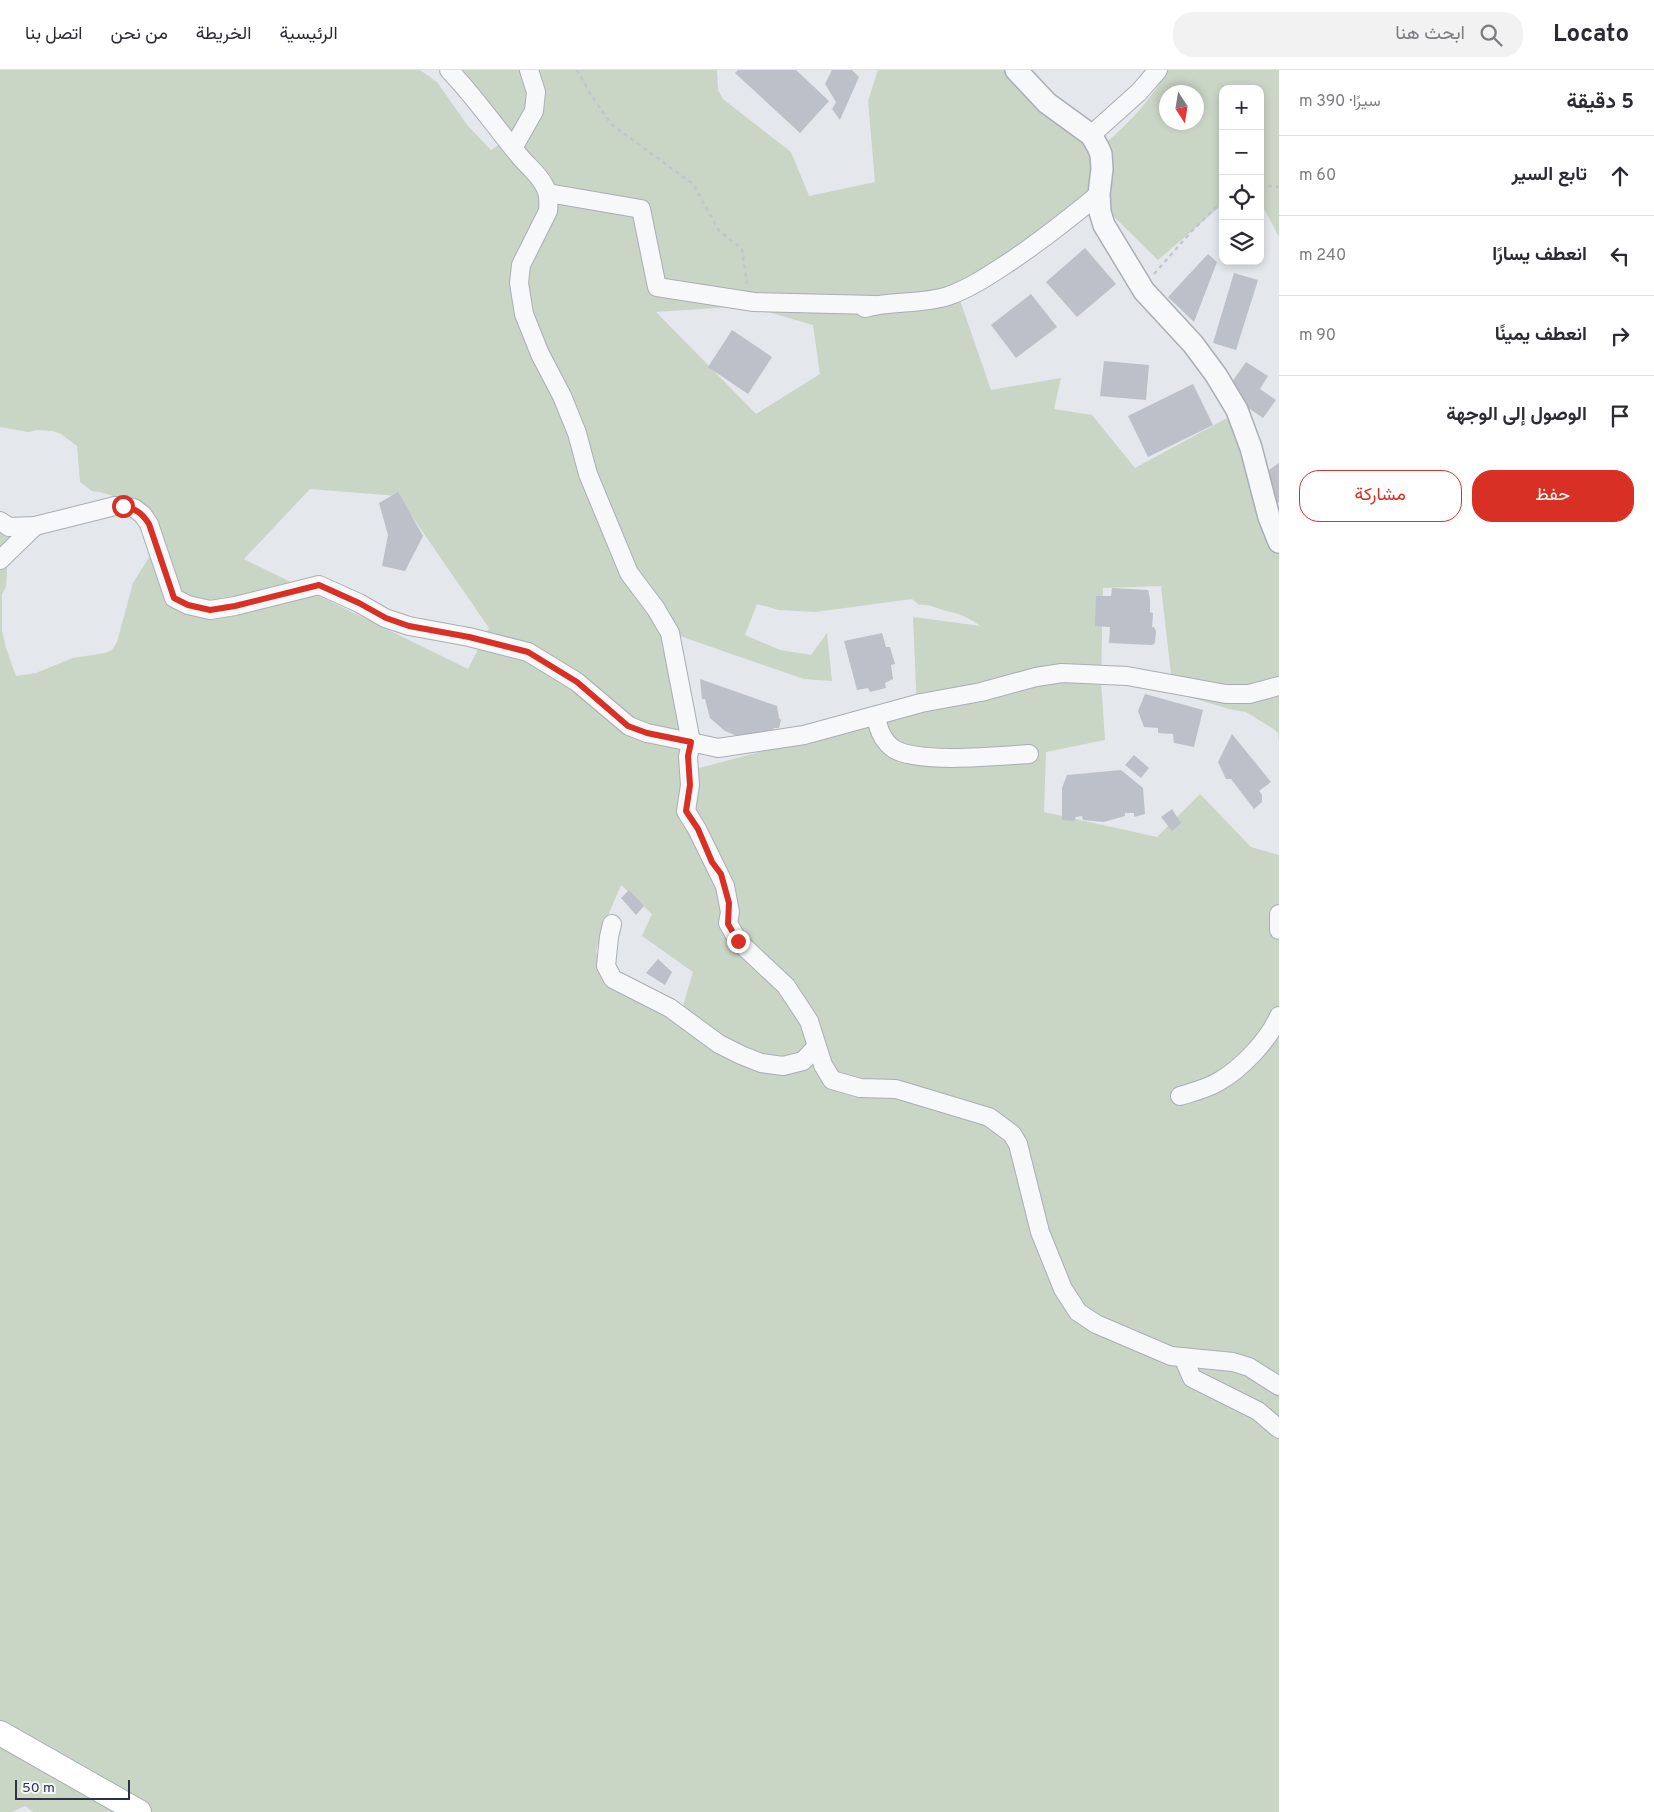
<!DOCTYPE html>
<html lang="ar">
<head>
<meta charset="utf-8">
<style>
	:root { --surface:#fff; --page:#f2f2f3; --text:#2b2b33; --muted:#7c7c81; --line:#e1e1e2; --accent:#d93025 }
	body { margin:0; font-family:Overpass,Vazirmatn,sans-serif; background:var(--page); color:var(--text); direction:rtl }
	.controls { position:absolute; right:15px; top:15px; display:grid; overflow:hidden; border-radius:10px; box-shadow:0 2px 8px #0003 }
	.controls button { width:45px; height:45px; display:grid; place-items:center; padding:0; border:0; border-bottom:1px solid var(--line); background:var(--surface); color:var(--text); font:25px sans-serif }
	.compass { position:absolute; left:1159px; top:15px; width:45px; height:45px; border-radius:50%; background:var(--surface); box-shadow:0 2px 8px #0003; rotate:168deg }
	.scale { position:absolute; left:15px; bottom:12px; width:115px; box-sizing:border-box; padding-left:5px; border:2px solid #2c3444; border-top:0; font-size:14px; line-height:18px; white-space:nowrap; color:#2c3444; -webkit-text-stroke:4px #f4f6f9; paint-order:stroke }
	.stop { position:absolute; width:15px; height:15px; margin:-11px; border:4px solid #d93025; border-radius:50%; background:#fff }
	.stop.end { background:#d93025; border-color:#fff; box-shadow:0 1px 5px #0008 }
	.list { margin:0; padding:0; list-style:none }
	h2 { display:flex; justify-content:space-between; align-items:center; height:65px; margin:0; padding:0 20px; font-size:21px }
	h2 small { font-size:16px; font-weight:400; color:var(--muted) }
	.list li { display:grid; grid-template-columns:32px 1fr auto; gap:15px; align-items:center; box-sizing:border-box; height:80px; padding:0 20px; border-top:1px solid var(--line) }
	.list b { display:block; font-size:19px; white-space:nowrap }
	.list em { font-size:16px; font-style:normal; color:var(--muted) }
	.actions { display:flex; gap:10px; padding:15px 20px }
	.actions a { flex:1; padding:11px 0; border:1px solid var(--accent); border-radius:20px; text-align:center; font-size:18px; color:var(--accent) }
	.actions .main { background:var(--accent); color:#fff }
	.icon { flex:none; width:28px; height:28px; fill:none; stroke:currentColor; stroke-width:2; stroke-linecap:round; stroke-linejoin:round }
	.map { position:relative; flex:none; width:1279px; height:1742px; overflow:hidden; direction:ltr }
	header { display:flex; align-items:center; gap:30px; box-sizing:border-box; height:70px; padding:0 25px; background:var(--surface); border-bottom:1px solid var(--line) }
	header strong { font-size:24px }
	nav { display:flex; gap:28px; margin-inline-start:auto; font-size:18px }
	.search { width:350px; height:45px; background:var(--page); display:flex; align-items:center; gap:12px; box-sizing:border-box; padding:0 18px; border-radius:20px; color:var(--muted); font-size:19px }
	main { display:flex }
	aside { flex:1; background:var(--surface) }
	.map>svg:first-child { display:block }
	.green { fill:#c9d5c5; fill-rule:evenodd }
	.building { fill:#bbc0c9 }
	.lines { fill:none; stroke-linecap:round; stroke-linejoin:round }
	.minor-casing { stroke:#a9aeb6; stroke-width:20 }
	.tertiary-casing { stroke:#a9aeb6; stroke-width:24 }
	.secondary-casing { stroke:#a9aeb6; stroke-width:26 }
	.path { stroke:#c2c5cb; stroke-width:2.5; stroke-dasharray:4 4; stroke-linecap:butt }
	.minor { stroke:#f7f8fa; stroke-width:18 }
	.tertiary { stroke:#f7f8fa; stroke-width:21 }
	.secondary { stroke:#fff; stroke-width:24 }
	.route { stroke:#d93025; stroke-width:6 }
</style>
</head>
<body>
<header>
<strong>Locato</strong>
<div class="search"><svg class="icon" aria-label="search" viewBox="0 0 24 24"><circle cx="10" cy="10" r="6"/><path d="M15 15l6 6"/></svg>ابحث هنا</div>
<nav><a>الرئيسية</a><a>الخريطة</a><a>من نحن</a><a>اتصل بنا</a></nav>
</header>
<main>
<aside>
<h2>5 دقيقة<small>سيرًا · 390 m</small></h2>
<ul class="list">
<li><svg class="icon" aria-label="ahead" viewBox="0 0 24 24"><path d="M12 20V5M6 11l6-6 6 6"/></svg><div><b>تابع السير</b></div><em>60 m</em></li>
<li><svg class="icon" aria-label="left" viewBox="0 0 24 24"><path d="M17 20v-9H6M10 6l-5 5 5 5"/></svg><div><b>انعطف يسارًا</b></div><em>240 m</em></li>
<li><svg class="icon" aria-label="right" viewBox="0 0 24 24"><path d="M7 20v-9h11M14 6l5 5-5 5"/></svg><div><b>انعطف يمينًا</b></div><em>90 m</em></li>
<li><svg class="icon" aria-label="arrive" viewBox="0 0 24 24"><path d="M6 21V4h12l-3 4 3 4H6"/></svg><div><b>الوصول إلى الوجهة</b></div></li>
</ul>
<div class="actions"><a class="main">حفظ</a><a>مشاركة</a></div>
</aside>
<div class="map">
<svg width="1279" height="1742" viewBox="0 0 1279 1742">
	<rect width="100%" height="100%" fill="#e4e7ec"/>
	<path class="green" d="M0 0H420L437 12 468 56 491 80 509 68 450 0H717L718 20 723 29 791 82 809 126 875 112 868 31 878 0H1016L1106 73C1130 52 1152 29 1167 0H1279V167L1260 131V19H1223V134L1158 190 1103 136 960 230 991 320 1061 308 1054 339 1092 345 1135 398 1229 347 1279 459V673L1278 663 1272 658 1246 642 1229 639 1173 622 1161 516 1103 518 1101 611 1105 670 1046 682 1044 742 1157 767 1200 724 1251 777 1279 785V1742H33L25 1736 12 1742H0V460L17 465 8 480 6 517 2 524V561L6 578 16 606 36 603 73 588 105 583 112 580 117 572 133 513 151 484 148 446 130 431 100 422 92 421 80 412 77 376 61 364 53 361 37 360 28 362 0 357ZM1166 22H1196V52H1166ZM747 236 813 255 820 304 756 344 656 242ZM310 419 398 426 489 558 468 599 244 489ZM912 529 919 535C932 534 936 539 947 541 961 544 969 548 981 556L913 547 917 640 692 700 677 565 804 609 832 611 827 563 811 585 780 580 745 565 757 534 779 540 815 542ZM621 815 652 844 642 866 693 902 683 936 600 895 596 881 604 855Z"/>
	<g class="building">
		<path d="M738 0H796L829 31 800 63 735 3Z"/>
		<path d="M832 0H852L859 7 840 50 832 39 836 32 825 14Z"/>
		<path d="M1085 178 1116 214 1077 247 1046 212Z"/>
		<path d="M1208 184 1217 192 1194 252 1168 227Z"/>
		<path d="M1234 203 1258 210 1236 280 1213 273Z"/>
		<path d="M1031 224 1057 257 1016 288 991 255Z"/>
		<path d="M732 260 772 287 748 324 708 297Z"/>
		<path d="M1104 291 1149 295 1146 330 1100 326Z"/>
		<path d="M1246 292 1268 306 1260 319 1276 330 1263 348 1225 322Z"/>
		<path d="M1193 314 1213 355 1148 387 1128 346Z"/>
		<path d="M1279 393V432L1273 435 1262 405Z"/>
		<path d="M398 422 423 466 405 501 382 496 388 465 379 433Z"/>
		<path d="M1112 518 1148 520 1150 529V542L1153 543 1152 557H1154L1156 561 1155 573 1152 575 1109 573 1110 557 1095 556 1096 526H1111Z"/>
		<path d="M882 563 886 577H890L895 594 891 595 893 609 885 613 886 618 870 622 868 618 857 620 844 571Z"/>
		<path d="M700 609 777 636 779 648 781 650 779 658H774L773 660H768L767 666 745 669 725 661 710 648 705 629H702Z"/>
		<path d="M1145 624 1203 640 1194 677 1174 673 1173 664 1158 663V658L1144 657 1138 641Z"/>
		<path d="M1232 664 1271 712 1259 721 1262 725V732L1254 739 1231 709H1226L1218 692Z"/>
		<path d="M1134 685 1149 698 1141 708 1125 695Z"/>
		<path d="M1121 700 1143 718 1145 744 1134 747V743H1125V746L1104 752 1083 750 1082 746 1076 747 1074 751 1062 750V718L1067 705Z"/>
		<path d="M1172 739 1181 753 1172 761 1161 747Z"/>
		<path d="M629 820 644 836 636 845 621 828Z"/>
		<path d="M658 889 672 902 665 915 646 903Z"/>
	</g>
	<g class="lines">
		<g class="minor-casing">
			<g id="minor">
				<path d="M449 0C474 26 494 55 517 83 525 94 538 103 544 115 549 123 549 131 548 141L521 195 519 213 524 244 540 284 562 326 577 363 588 404 629 503 656 539 670 563 691 672 718 678 804 665 921 633 981 622 1036 607 1062 603 1127 606 1226 624H1249L1279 616"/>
				<path d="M1091 65 1139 22 1158 0"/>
				<path d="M513 78 534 41 536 22 529 0"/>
				<path d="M548 123 641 139 657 217 754 232 875 235"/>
				<path d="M865 238C892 230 921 235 948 226 971 218 991 204 1011 191 1042 170 1070 148 1099 124"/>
				<path d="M0 451 9 457 35 456 115 436H123L134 438 143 445 149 454 174 528 188 535 210 540 235 536 319 515 359 533 385 548 409 556 469 567 528 582 577 612 629 656 647 663 691 672 688 687 690 715 686 741 697 759 725 816 730 842 728 853 738 871 786 916 809 951 823 995 832 1010 860 1018 896 1019 989 1047 1012 1064 1018 1074 1040 1162 1063 1219 1078 1242 1096 1254 1171 1286 1233 1292 1249 1297 1279 1316"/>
				<path d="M0 490 35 456"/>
				<path d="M876 646C878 659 882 671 894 679 919 694 998 686 1029 684"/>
				<path d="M1279 844V860"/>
				<path d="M612 854 609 867 606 896 613 909 670 938 719 974 741 985 761 993 783 996 803 991 816 977"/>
				<path d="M1180 1026C1192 1022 1206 1019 1218 1012 1241 999 1268 971 1279 946"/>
				<path d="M1183 1287 1192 1308 1258 1341 1279 1359"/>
			</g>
		</g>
		<g class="tertiary-casing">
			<path id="tertiary" d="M1016 0 1047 33 1091 65 1098 77 1101 84 1102 99 1099 124 1100 142 1104 155 1144 221 1193 274 1216 305 1237 340 1251 378 1269 447 1279 472"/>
		</g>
		<g class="secondary-casing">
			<path id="secondary" d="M0 1663 139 1742"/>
		</g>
		<g class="path">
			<path d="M577 0 591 25 611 54 693 114 719 161 742 179 747 214"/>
			<path d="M1260 115 1279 117"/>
			<path d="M1154 204 1191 162 1223 130"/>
		</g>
		<use href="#minor" class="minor"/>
		<use href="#tertiary" class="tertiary"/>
		<use href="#secondary" class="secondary"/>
	</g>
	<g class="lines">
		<path class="route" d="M123 436C136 439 142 443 149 454L174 528 188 535 210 540 235 536 319 515 359 533 386 548 409 556 469 567 528 582 577 612 628 656 647 663 691 672 688 686 690 715 686 741 698 759 712 792 721 804 729 833 728 854 738 871"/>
	</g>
</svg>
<div class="controls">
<button>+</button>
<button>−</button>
<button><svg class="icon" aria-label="locate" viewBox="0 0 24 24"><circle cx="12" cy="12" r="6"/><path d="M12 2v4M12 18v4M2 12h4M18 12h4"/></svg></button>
<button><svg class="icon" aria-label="layers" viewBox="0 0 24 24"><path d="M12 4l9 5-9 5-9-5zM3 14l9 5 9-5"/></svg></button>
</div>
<svg class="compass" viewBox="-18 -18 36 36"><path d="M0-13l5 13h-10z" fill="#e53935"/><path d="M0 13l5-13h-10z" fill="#7c7c81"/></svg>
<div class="scale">50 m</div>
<div class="stop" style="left:123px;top:436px"></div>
<div class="stop end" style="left:738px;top:871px"></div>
</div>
</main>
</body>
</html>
